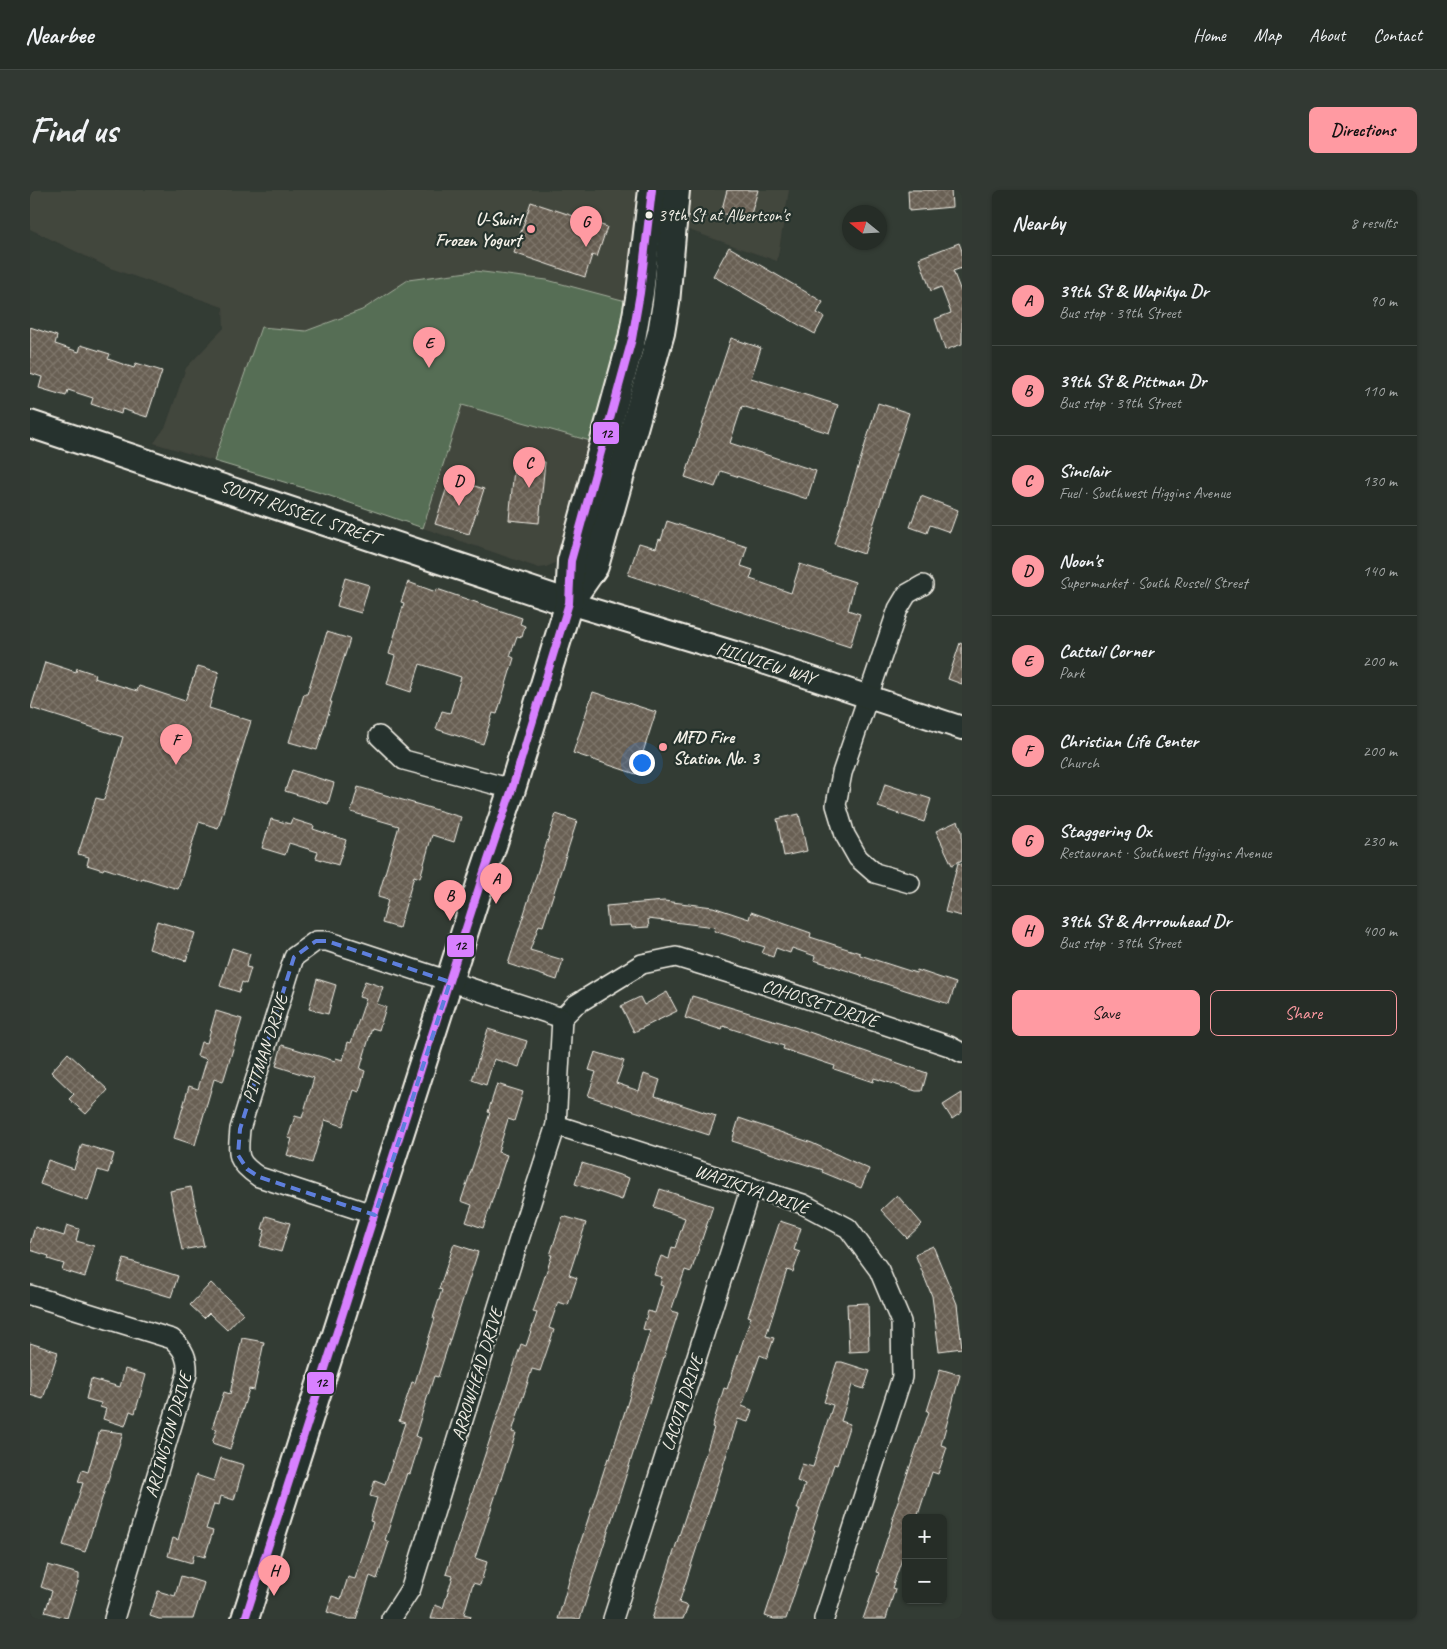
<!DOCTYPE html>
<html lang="en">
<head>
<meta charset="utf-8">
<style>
	:root { --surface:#262d27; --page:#323933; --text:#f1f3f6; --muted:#a4a8a7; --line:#424944; --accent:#ff9aa2 }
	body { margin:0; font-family:Caveat,sans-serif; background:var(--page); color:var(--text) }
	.controls { position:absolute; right:15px; bottom:15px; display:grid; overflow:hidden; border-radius:8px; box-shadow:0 1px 4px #0004 }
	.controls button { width:45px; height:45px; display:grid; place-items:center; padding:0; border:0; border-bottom:1px solid var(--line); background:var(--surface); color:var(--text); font:25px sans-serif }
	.compass { position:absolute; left:812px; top:15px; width:45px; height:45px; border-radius:50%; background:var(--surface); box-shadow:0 1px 4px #0004; rotate:288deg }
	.you { position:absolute; left:611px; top:572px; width:18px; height:18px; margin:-12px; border:4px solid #fff; border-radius:50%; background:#1a73e8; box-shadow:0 0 0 8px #1a73e833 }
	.badge { display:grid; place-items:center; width:32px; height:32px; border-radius:50%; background:var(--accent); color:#111; font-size:16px; font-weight:700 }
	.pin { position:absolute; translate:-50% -41px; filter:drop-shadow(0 1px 2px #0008) }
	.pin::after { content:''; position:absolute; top:26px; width:18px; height:15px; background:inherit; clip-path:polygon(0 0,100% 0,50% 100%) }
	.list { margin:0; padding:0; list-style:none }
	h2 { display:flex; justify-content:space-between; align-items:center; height:65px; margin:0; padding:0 20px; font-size:21px }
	h2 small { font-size:16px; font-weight:400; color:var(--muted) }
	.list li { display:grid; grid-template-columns:32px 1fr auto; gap:15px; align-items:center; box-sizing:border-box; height:90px; padding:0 20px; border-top:1px solid var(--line) }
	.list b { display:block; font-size:19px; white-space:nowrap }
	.list p { margin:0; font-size:16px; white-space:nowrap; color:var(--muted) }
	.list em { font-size:16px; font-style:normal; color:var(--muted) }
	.actions { display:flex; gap:10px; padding:15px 20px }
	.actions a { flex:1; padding:11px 0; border:1px solid var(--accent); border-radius:8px; text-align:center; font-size:18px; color:var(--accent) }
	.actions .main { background:var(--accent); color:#111 }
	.map { position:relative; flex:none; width:932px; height:1429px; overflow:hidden; border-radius:8px }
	header { display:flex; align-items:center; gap:30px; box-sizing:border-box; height:70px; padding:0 25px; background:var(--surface); border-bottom:1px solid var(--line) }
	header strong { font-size:24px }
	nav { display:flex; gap:28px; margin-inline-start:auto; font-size:18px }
	.intro { display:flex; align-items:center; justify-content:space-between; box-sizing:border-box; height:120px; padding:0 30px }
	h1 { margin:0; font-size:35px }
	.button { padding:12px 22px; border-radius:8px; background:var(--accent); color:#111; font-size:18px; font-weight:700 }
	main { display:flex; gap:30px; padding:0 30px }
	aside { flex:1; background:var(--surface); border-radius:8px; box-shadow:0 1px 4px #0004 }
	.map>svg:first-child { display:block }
	.built { fill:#43463d }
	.park { fill:#566e54; stroke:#a5b09e }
	.building { fill:url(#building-cross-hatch); stroke:#f4f1e8 }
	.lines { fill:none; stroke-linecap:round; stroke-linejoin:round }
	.minor-casing { stroke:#f4f1e8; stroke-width:22 }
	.tertiary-casing { stroke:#f4f1e8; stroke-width:26 }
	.secondary-casing { stroke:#f4f1e8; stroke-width:30 }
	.minor { stroke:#26332d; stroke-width:19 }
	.tertiary { stroke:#26332d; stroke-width:22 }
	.secondary { stroke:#26332d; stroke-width:26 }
	.bus-1-casing { stroke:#26332d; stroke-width:11 }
	.bus-1 { stroke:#d880ff; stroke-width:8 }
	.marked { fill:none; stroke:#5e7fdd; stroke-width:4; stroke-dasharray:10 6; stroke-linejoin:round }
	.bus-dot { fill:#f4f1e8; stroke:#26332d; stroke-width:2 }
	.poi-dot { fill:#ff9aa2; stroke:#26332d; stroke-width:2 }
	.labels { text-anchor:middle; stroke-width:4.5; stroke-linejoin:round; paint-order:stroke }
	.bus-label { font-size:17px; fill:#f4f1e8; stroke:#26332d; text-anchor:start }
	.poi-label { font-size:18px; font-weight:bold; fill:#f4f1e8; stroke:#26332d; text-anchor:end }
	.street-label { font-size:18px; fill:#f4f1e8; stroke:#26332d }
	.line-badge { stroke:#26332d; stroke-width:2 }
	.pale-badge-label { font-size:14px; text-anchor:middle; font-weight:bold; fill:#111 }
</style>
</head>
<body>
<header>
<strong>Nearbee</strong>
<nav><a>Home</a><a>Map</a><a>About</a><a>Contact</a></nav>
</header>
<div class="intro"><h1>Find us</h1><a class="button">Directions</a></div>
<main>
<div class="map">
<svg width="932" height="1429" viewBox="0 0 932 1429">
	<defs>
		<pattern id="building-cross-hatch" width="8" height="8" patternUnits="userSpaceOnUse" patternTransform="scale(1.25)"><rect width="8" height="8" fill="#685e52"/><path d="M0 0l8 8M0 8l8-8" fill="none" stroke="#7e766b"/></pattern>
	</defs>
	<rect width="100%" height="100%" fill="#333c34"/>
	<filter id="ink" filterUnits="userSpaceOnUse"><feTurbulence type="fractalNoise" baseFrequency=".02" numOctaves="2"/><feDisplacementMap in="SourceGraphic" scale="10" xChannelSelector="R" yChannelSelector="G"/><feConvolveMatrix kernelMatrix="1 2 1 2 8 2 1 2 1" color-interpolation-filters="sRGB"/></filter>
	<g filter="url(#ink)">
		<g class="built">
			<path d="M0 0H609L596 111 517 90 445 81 378 90 332 120 276 141 231 137 184 271 124 253 136 236 156 178 194 138 193 117 80 78 0 39Z"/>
			<path d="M659 0H759L747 71 656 39Z"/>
			<path d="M432 215 564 252 532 363 525 373 516 377 509 378 393 338Z"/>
		</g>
		<path class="park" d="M445 81 517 90 596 111 564 252 432 215 393 338 294 304 184 271 231 137 276 141 332 120 378 90Z"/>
		<g class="building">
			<path d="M697 0H728L719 31 691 23Z"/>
			<path d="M878 0H921L922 17 879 21Z"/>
			<path d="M501 12 577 37 567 67 562 65 555 87 484 63Z"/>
			<path d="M929 53 932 61V78L923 81 932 104V154L915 160 905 129 921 123 911 97 901 101 889 68Z"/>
			<path d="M699 57 793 112 787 123 794 127 785 144 683 86Z"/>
			<path d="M0 137 27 146 25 154 49 162 51 155 80 164 78 169 104 178 106 173 132 181 117 227 92 219 91 224 61 214 63 208 38 200 36 206 9 198 12 187 0 183Z"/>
			<path d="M701 148 731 158 721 188 808 215 799 243 712 216 700 253 786 281 777 309 691 281 685 297 655 287Z"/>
			<path d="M848 213 879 223 834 364 804 354Z"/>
			<path d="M485 269 515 272 509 333 479 330Z"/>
			<path d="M420 288 454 299 439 344 405 334Z"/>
			<path d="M891 306 928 320 920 342 900 335 897 343 880 337Z"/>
			<path d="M637 331 717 357 711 376 723 380 720 389 732 393 761 403 770 374 825 392 818 420 830 424 820 457 598 385 609 353 626 358 629 349 631 350Z"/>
			<path d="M315 388 339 395 331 423 307 416Z"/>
			<path d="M378 392 406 402 407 399 492 428 490 434 495 436 492 447 487 446 480 466 484 468 467 524 463 523 453 554 406 539 412 521 420 523 431 487 390 474 381 502 357 494 365 466 359 464 374 413 371 412Z"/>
			<path d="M297 442 320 449 300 512H302L287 560 259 552 274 504H277Z"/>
			<path d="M930 453 932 454V494L918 489Z"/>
			<path d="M15 472 46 482 47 478 65 484 64 488 107 501 109 496 155 511 163 488H164L168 476 189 482 179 518 221 531 188 638 169 632 148 699 112 688 111 690 74 678 73 680 57 675 59 667 48 664 66 608 74 610 93 547 1 518Z"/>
			<path d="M563 502 626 522 606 584 543 563Z"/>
			<path d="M262 580 304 593 298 614 255 601Z"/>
			<path d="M855 594 901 609 894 632 848 617Z"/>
			<path d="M328 597 431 627 424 652 402 645 390 688 384 686 369 738 352 733 358 710 348 707 369 636 321 622Z"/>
			<path d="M526 624 547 631 513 736 509 735 500 760 533 770 527 790 478 774Z"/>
			<path d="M769 624 777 661 754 666 747 629Z"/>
			<path d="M241 629 260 634 262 629 284 636 283 639 316 650 308 675 286 668 288 662 259 653 255 665 232 658Z"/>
			<path d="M928 631 932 641V670L922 675 906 641Z"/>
			<path d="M928 673 932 674V726L915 722Z"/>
			<path d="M634 711 683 717 719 729 721 722 781 743 780 747 830 763V765L886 783 887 780 926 793 919 814 831 786V785L784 770 785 766 762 758 760 763 746 758 743 767 732 763 735 757 684 741 685 737 618 729 619 737 602 738 601 735 578 736 576 716Z"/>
			<path d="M127 731 165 743 156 771 119 759Z"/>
			<path d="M202 758 220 764 216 777 221 778 216 794 212 792 209 802 190 796Z"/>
			<path d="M287 789 306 795 298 824 279 819Z"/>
			<path d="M335 791 353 797 347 814 356 817 349 840 342 838 330 879 335 881 329 902 324 900 313 936 295 930 282 973 257 965 262 949 258 948 265 926 272 928 284 888 246 876 252 855 305 871 306 868 313 870 318 852 321 853 336 809 329 807Z"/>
			<path d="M637 802 647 821 604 842 591 816 610 807 614 815Z"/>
			<path d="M662 806 753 833 897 883 892 901H886L844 888 843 892 804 879 805 876 753 859 754 856 693 836 692 840 655 828Z"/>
			<path d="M186 821 212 829 193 892 184 889 165 955 144 948 159 896 168 899 177 869 167 866 171 852 177 853Z"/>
			<path d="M458 839 497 851 489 877 464 869 456 895 442 890Z"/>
			<path d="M565 862 594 871 586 893 609 901 614 884 630 890 625 906 686 926 679 945 558 906 566 882 559 880Z"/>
			<path d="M38 863 78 900 56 924 39 909 44 904 21 882Z"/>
			<path d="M467 894 493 902 484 931 478 929 468 962 477 965 453 1038 436 1032 442 1015 431 1011 460 923 458 922Z"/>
			<path d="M932 903V922L922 929 913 915Z"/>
			<path d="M709 928 782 953 839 979 831 998 792 982 793 980 702 951Z"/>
			<path d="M52 954 84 964 78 983 68 980 58 1011 10 994 18 970 44 979Z"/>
			<path d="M552 973 599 988 592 1010 545 994Z"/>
			<path d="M161 997 174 1056 152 1060 140 1001Z"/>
			<path d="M630 999 683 1016 661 1082 655 1080 641 1121 648 1123 550 1429H528L548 1360 578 1268 580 1269 620 1141 613 1139 618 1121 625 1123 633 1096 630 1095 632 1087 624 1085 631 1066 639 1069 642 1057 645 1058 655 1028 624 1017Z"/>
			<path d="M867 1005 892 1034 877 1048 851 1020Z"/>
			<path d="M236 1026 260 1033 251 1062 230 1056 235 1040 232 1039Z"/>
			<path d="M533 1026 556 1033 539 1085 547 1088 538 1115 528 1112 519 1138 524 1140 510 1181 502 1179 482 1242 486 1243 445 1368 457 1372 450 1395 443 1393 434 1424 441 1426 440 1429H401L405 1415 413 1418 423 1386 416 1384 491 1154 496 1156 507 1123 503 1122 522 1065H520Z"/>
			<path d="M750 1031 771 1038 764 1060 770 1062 763 1082 757 1080 736 1146 744 1148 737 1168 730 1165 712 1216 722 1220 718 1232 708 1229 649 1413 658 1416 653 1429H622L684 1238 682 1237 694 1198 697 1199 721 1127 718 1126Z"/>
			<path d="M37 1035 49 1039 46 1051 64 1056 55 1087 32 1080 34 1074 18 1069 19 1066 0 1060V1054L5 1037 34 1046Z"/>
			<path d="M424 1054 448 1062 408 1187 404 1186 385 1246 391 1248 380 1284 377 1283 355 1350 359 1352 347 1389 340 1386 326 1429H319L297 1422 302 1406 311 1409 318 1387 325 1389 343 1332 340 1331 347 1308 340 1306 345 1290 355 1294 375 1233 369 1231 382 1192 385 1193 395 1160 405 1128H403L412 1100 409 1099Z"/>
			<path d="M903 1056 927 1114 932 1158 909 1161 902 1106 885 1064Z"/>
			<path d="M94 1069 148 1086 141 1107 87 1091Z"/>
			<path d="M181 1093 213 1123 197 1140 179 1123 174 1128 160 1115Z"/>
			<path d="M838 1113 839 1161 819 1162 817 1114Z"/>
			<path d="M212 1148 234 1152 224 1200 219 1199 200 1259 182 1253 187 1239 182 1238 194 1202 200 1204Z"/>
			<path d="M0 1153 28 1162 13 1209 0 1205Z"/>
			<path d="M807 1172H812L840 1181 834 1199 822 1195 811 1231 820 1234 807 1275 804 1274 783 1339 785 1340 756 1429H744L735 1426 770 1319H767L775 1294 767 1291 772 1274 783 1277 803 1215 794 1212Z"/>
			<path d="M95 1179 116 1185 105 1223 100 1221 95 1236 73 1229 76 1219 70 1217 71 1213 56 1209 61 1189 90 1197Z"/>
			<path d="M910 1179 930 1185 911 1255 917 1257 908 1284 902 1282 887 1328H876V1367L873 1366 862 1398 865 1399 856 1429H833L849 1383 846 1382 864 1328H862L899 1222 897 1221Z"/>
			<path d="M70 1240 93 1243 55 1362 33 1355 53 1293 48 1292 52 1280 58 1282Z"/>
			<path d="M191 1268 214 1275 204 1310 191 1306 189 1315 184 1314 176 1339 183 1341 175 1367 164 1364 162 1373 138 1366 143 1348 148 1350 166 1285 184 1291Z"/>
			<path d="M18 1375 49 1384V1389L37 1428 15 1422 22 1401 11 1397Z"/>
			<path d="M151 1386 174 1393 163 1429H129L120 1426 128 1401 145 1406Z"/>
		</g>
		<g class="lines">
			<g class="minor-casing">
				<g id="minor">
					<path d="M349 546 374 570 482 599"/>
					<path d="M880 693 845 683 828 668 815 645 806 615 812 583 868 419 877 404 893 395"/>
					<path d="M532 828 545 815 612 774 646 767 715 788 919 856 932 863"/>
					<path d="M526 935 773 1014 818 1038 849 1080 871 1132 872 1187 794 1429"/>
					<path d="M345 1025 229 987C205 971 208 965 210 939L264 767 286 751H297L532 828"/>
					<path d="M0 1105 142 1149C154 1159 158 1169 157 1184L84 1429"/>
					<path d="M361 1429 381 1398 489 1049 526 935 532 828"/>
					<path d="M583 1429 721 997"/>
				</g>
			</g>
			<g class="tertiary-casing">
				<path id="tertiary" d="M539 413 715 466 932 538"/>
			</g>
			<g class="secondary-casing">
				<g id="secondary">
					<path d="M0 234 539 413"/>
					<path d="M539 413 565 376 631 143 636 113 646 0"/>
					<path d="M215 1429 453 685 482 599 539 413 541 371 602 149 610 103 622 0"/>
				</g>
			</g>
			<use href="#minor" class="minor"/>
			<use href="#tertiary" class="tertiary"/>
			<use href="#secondary" class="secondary"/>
			<g class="bus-1-casing">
				<path id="bus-1" d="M215 1429 453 685 482 599 539 413 541 371 602 149 610 103 622 0"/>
			</g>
			<use href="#bus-1" class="bus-1"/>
		</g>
	</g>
	<path class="marked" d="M286 751H297L420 792 345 1025 229 987 217 979 208 965 210 939 264 767Z"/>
	<circle class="bus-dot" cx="619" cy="25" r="4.5"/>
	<g class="poi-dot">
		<circle cx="501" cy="39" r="5"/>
		<circle cx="633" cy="557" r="5"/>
	</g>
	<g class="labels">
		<g class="bus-label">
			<text x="628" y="31">39th St at Albertson's</text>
		</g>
		<g class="poi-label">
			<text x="491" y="35">U-Swirl<tspan x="491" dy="21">Frozen Yogurt</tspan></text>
			<text x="643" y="553" text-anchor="start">MFD Fire<tspan x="643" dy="21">Station No. 3</tspan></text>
		</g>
		<g class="street-label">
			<text transform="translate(270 322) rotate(19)" y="6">SOUTH RUSSELL STREET</text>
			<text transform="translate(736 473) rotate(18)" y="6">HILLVIEW WAY</text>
			<text transform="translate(790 813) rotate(18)" y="6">COHOSSET DRIVE</text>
			<text transform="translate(235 858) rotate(-72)" y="6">PITTMAN DRIVE</text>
			<text transform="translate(722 999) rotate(19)" y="6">WAPIKIYA DRIVE</text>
			<text transform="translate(447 1184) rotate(-73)" y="6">ARROWHEAD DRIVE</text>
			<text transform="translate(652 1213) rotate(-72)" y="6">LACOTA DRIVE</text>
			<text transform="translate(138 1245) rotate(-74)" y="6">ARLINGTON DRIVE</text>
		</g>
	</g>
	<g class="line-badge">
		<rect x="562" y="231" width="28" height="24" rx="5" fill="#d880ff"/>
		<rect x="416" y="744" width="29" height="24" rx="5" fill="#d880ff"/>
		<rect x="276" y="1181" width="29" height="24" rx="5" fill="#d880ff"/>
	</g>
	<g class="pale-badge-label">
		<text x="576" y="248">12</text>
		<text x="430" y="760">12</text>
		<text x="291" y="1197">12</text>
	</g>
</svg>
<div class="controls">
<button>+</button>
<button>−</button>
</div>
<svg class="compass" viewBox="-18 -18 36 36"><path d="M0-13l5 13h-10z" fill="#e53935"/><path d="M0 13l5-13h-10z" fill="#a4a8a7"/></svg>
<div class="you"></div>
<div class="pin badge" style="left:466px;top:714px">A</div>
<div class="pin badge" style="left:420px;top:731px">B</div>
<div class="pin badge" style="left:499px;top:298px">C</div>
<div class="pin badge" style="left:429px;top:316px">D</div>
<div class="pin badge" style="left:399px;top:178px">E</div>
<div class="pin badge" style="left:146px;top:575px">F</div>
<div class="pin badge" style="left:556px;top:57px">G</div>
<div class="pin badge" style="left:244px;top:1406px">H</div>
</div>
<aside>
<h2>Nearby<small>8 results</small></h2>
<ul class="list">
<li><span class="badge">A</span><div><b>39th St &amp; Wapikya Dr</b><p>Bus stop · 39th Street</p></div><em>90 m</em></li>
<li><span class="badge">B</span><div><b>39th St &amp; Pittman Dr</b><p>Bus stop · 39th Street</p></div><em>110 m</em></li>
<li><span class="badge">C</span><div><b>Sinclair</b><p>Fuel · Southwest Higgins Avenue</p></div><em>130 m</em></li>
<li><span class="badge">D</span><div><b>Noon's</b><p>Supermarket · South Russell Street</p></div><em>140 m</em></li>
<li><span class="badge">E</span><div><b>Cattail Corner</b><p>Park</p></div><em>200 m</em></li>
<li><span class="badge">F</span><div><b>Christian Life Center</b><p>Church</p></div><em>200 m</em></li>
<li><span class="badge">G</span><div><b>Staggering Ox</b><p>Restaurant · Southwest Higgins Avenue</p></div><em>230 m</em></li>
<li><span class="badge">H</span><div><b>39th St &amp; Arrrowhead Dr</b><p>Bus stop · 39th Street</p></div><em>400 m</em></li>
</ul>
<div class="actions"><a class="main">Save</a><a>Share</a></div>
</aside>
</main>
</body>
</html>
